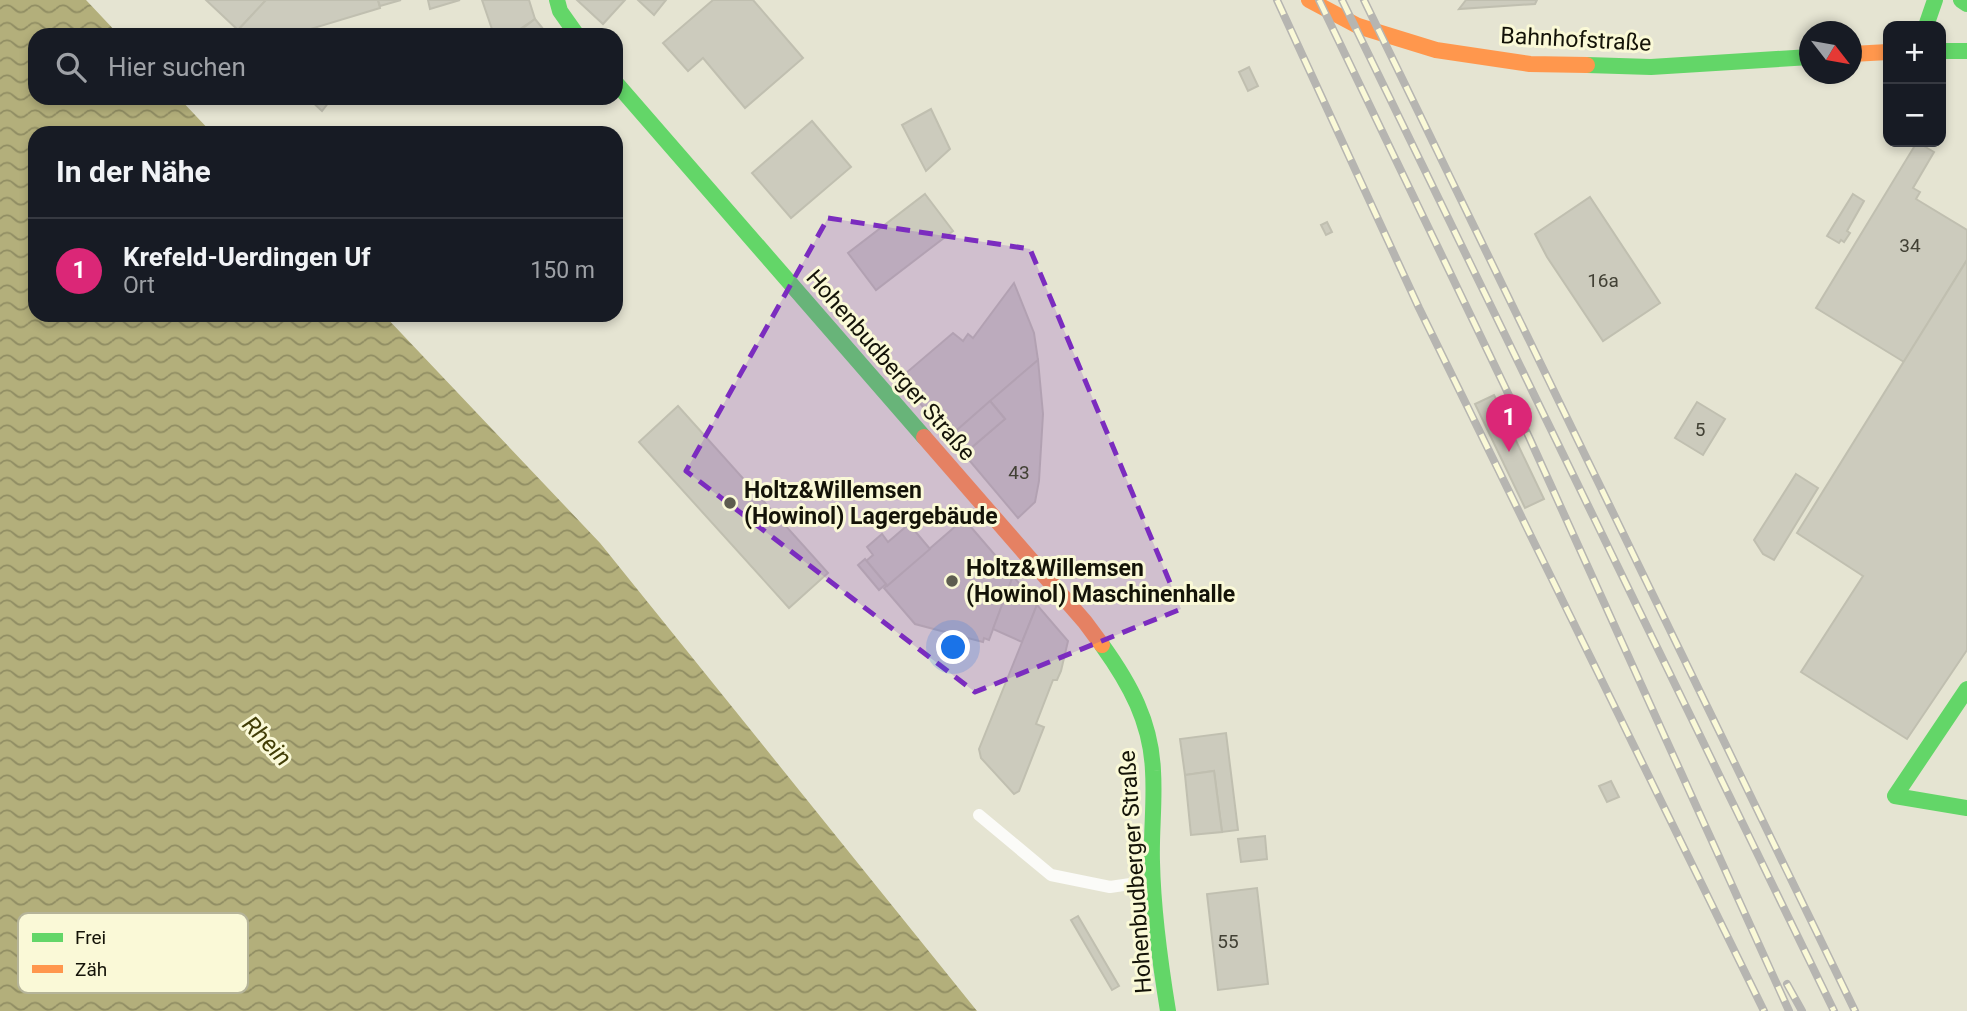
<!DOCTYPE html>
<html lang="de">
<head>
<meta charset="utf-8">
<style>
	:root { --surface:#171b24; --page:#242831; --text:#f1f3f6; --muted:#9ea1a6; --line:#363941; --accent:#db2777 }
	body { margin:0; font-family:Roboto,sans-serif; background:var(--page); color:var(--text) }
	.controls { position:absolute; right:21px; top:21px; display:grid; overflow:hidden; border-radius:14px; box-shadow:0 4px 10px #0003 }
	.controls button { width:63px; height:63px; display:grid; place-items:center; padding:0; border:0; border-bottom:2px solid var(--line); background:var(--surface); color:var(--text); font:35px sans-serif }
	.compass { position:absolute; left:1799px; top:21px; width:63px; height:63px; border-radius:50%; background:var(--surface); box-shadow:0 4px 10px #0003; rotate:121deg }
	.you { position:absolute; left:954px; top:648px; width:24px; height:24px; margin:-18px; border:5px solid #fff; border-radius:50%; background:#1a73e8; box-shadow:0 0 0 10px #1a73e833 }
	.badge { display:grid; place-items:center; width:46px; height:46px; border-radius:50%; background:var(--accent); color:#fff; font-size:23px; font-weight:700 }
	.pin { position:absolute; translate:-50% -58px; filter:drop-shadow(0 2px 4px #0008) }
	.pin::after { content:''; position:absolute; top:37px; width:24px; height:21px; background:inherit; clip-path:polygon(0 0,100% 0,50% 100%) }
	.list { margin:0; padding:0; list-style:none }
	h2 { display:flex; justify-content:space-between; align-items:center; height:91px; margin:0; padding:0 28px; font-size:30px }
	h2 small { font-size:23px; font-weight:400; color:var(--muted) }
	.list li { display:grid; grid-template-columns:46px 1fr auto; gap:21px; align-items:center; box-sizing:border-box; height:105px; padding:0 28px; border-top:2px solid var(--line) }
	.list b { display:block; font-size:26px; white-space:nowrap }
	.list p { margin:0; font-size:23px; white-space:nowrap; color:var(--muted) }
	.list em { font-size:23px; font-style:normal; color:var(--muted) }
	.icon { flex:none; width:38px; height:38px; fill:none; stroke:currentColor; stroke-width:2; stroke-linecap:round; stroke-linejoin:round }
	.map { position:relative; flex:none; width:1967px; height:1011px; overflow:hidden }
	.search { position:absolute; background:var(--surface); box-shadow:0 4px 10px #0003; left:28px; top:28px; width:595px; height:77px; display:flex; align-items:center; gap:18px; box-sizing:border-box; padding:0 24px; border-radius:21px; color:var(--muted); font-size:26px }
	.panel { position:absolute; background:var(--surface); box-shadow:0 4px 10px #0003; left:28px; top:126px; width:595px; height:196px; border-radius:21px }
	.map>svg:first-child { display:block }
	.water { fill:url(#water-waves) }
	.building { fill:#cccbbd; stroke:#c0bfb0; stroke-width:2 }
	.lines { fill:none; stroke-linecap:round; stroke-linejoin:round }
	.lane { stroke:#fbfbf8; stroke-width:12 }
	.fast { stroke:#63d668; stroke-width:16 }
	.slow { stroke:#ff974d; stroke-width:16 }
	.rail-casing { stroke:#b6b5b1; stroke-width:8 }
	.rail { stroke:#faf9d7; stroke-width:5; stroke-dasharray:16; stroke-linecap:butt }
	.marked { fill:#7b2cbf; fill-opacity:0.2; stroke:#7b2cbf; stroke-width:5; stroke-dasharray:14 9; stroke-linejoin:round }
	.poi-dot { fill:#5d5c4f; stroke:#faf9d7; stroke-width:2.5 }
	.labels { text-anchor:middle; stroke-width:6; stroke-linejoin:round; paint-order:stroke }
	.number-label { font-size:19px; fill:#424135 }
	.street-label { font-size:23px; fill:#141308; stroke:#faf9d7 }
	.poi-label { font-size:23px; font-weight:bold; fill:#141308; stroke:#faf9d7; text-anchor:start }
	.water-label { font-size:24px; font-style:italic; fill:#413d06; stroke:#faf9d7 }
	.key { fill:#faf9d7; stroke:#b5b499; stroke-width:2 }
	.key-label { font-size:19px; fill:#141308 }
</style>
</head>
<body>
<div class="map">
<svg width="1967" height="1011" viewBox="0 0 1967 1011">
	<defs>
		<pattern id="water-waves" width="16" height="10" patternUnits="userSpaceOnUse" patternTransform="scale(1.75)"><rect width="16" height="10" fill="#b3af7b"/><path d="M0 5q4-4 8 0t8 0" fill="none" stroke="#908d63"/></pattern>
	</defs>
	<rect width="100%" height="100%" fill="#e5e4d2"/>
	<path class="water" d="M0 0H86L119 35H35V98H179L212 133H35V315H384L600 543 977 1011H0Z"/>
	<g class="building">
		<path d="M206 0H266L238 30Z"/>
		<path d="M266 0H378L380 8 307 30 303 35H243L238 30Z"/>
		<path d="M378 0H401L380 6Z"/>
		<path d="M428 0H460L430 9Z"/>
		<path d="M482 0H529L535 19 511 35H494Z"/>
		<path d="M577 0H625L603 24Z"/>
		<path d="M638 0H666L654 15Z"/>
		<path d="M713 0H753L803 58 745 108 703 58 688 71 663 43Z"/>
		<path d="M1466 0H1537L1535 4 1459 9Z"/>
		<path d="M535 19 548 35H511L518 32Z"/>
		<path d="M1249 67 1258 86 1248 91 1239 72Z"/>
		<path d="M308 98H332L322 111Z"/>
		<path d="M931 109 950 149 926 171 902 125Z"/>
		<path d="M812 121 851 167 791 218 752 173Z"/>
		<path d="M1917 142 1934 152 1913 188 1920 192 1916 199 1967 230V260L1904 362 1816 308Z"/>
		<path d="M925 194 953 231 876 290 848 253Z"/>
		<path d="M1853 194 1864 201 1847 231 1850 233 1844 242 1841 240 1839 243 1827 236Z"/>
		<path d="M1590 197 1660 303 1603 341 1547 257 1535 234Z"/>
		<path d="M1327 222 1332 232 1326 235 1321 225Z"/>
		<path d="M1967 260V650L1907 739 1801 672 1863 576 1797 533Z"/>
		<path d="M1014 283 1034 333 1038 360 949 437 899 379 953 333 963 341 968 334 973 338Z"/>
		<path d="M1038 360 1043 414 1039 481 1035 502 1018 518 964 454 1005 419 990 401Z"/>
		<path d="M1494 395 1544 499 1525 508 1475 404Z"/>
		<path d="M990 401 1005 419 964 454 949 437Z"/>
		<path d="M1697 402 1725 419 1703 455 1675 438Z"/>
		<path d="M678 406 828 573 789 608 639 442Z"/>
		<path d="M1796 474 1818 488 1774 560 1763 554 1754 540Z"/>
		<path d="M964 519 1013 576 989 640 984 638 983 642 915 624 884 588Z"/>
		<path d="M909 524 930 549 887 586 866 561 873 555 867 547 882 534 888 542Z"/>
		<path d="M865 559 886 584 879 590 858 565Z"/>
		<path d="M1013 576 1037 605 1022 642 993 629Z"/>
		<path d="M1037 605 1068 641 1061 671 1057 680H1053L1036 724 1044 727 1019 791 1014 794 981 758 979 749Z"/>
		<path d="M1226 733 1238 830 1222 832 1214 771 1185 775 1180 739Z"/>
		<path d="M1214 771 1222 832 1191 835 1185 775Z"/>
		<path d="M1611 781 1619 797 1607 802 1599 786Z"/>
		<path d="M1265 836 1267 859 1241 862 1238 839Z"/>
		<path d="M1257 888 1268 984 1218 990 1207 894Z"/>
		<path d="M1078 916 1119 986 1112 990 1071 920Z"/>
	</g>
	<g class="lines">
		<path class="lane" d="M979 815 1051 875 1110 887 1151 881"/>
		<g class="fast">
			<path d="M557 0 560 11 577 35"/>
			<path d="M1961 0 1967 4"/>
			<path d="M1926 26 1935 0"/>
			<path d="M1941 51H1967"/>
			<path d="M1587 65 1651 67 1810 57"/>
			<path d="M616 83 924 437"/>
			<path d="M1102 645C1130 684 1151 722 1153 771 1155 802 1151 832 1152 862 1153 912 1160 962 1168 1011"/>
			<path d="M1967 689 1895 796 1967 808"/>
		</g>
		<g class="slow">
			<path d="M1309 0 1358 26 1436 50 1530 64 1587 65"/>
			<path d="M1852 54 1888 52"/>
			<path d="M924 437 1085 622 1102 645"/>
		</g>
		<g class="rail-casing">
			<g id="rail">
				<path d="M1277 0 1419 308 1764 1011"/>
				<path d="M1319 0 1529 437 1789 1011"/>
				<path d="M1342 0 1834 1011"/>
				<path d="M1364 0 1855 1011"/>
				<path d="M1787 984 1802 1011"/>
			</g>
		</g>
		<use href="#rail" class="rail"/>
	</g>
	<path class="marked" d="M828 218 1030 249 1181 609 975 692 686 471Z"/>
	<g class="poi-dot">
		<circle cx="730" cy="503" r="7"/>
		<circle cx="952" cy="581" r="7"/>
	</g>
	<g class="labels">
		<g class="number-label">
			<text x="1910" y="252">34</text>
			<text x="1603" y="287">16a</text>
			<text x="1700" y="436">5</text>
			<text x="1019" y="479">43</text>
			<text x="1228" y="948">55</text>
		</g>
		<g class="street-label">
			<text transform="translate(1576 39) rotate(3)" y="8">Bahnhofstraße</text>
			<text transform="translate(891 365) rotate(49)" y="8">Hohenbudberger Straße</text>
			<text transform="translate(1135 872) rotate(-94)" y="8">Hohenbudberger Straße</text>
		</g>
		<g class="poi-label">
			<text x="744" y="498">Holtz&amp;Willemsen<tspan x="744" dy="26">(Howinol) Lagergebäude</tspan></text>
			<text x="966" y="576">Holtz&amp;Willemsen<tspan x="966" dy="26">(Howinol) Maschinenhalle</tspan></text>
		</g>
		<g class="water-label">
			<text transform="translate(267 741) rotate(46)" y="8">Rhein</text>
		</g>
	</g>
	<rect x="18" y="913" width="230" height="80" rx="10" class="key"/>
	<rect x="32" y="933" width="31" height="9" fill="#63d668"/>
	<rect x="32" y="965" width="31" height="8" fill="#ff974d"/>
	<g class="key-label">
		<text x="75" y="944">Frei</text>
		<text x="75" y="976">Zäh</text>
	</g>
</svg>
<div class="controls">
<button>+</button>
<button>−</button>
</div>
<svg class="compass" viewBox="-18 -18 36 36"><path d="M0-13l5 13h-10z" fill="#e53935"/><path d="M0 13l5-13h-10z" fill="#9ea1a6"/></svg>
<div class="you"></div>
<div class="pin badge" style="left:1509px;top:452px">1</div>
<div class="search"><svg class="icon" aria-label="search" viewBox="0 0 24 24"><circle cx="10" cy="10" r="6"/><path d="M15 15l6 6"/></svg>Hier suchen</div>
<section class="panel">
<h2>In der Nähe<small></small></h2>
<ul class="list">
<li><span class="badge">1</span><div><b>Krefeld-Uerdingen Uf</b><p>Ort</p></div><em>150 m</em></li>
</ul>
</section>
</div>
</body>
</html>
